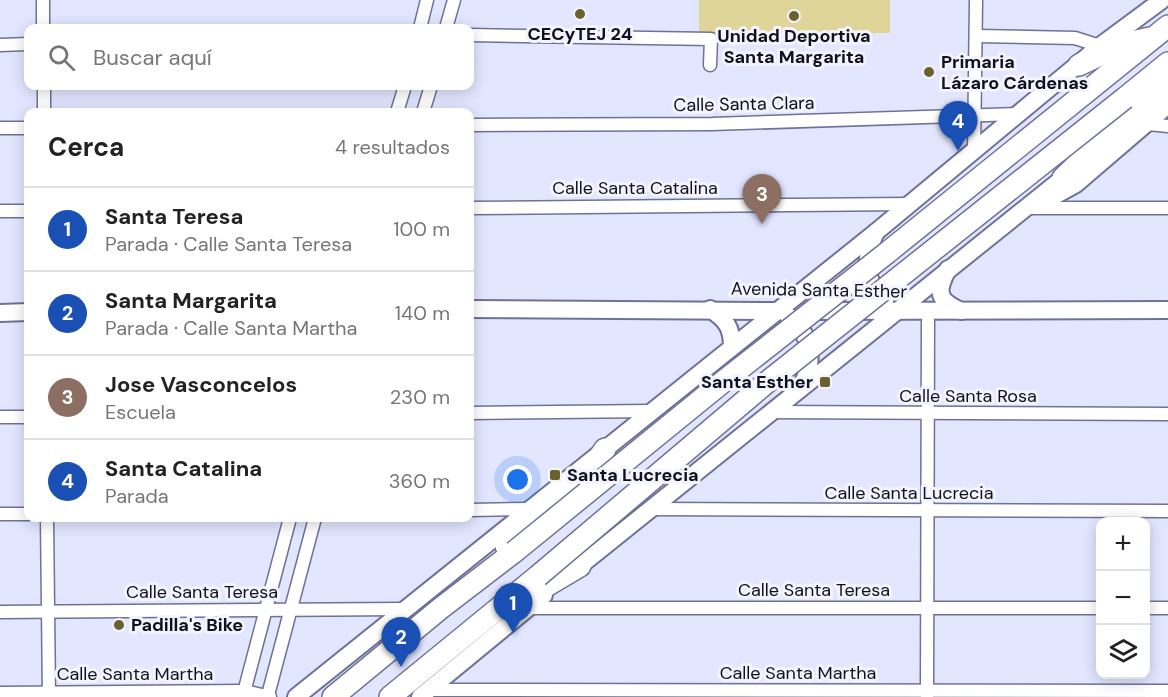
<!DOCTYPE html>
<html lang="es">
<head>
<meta charset="utf-8">
<style>
	:root { --surface:#fff; --page:#f2f2f2; --text:#222; --muted:#767676; --line:#e0e0e0; --accent:#6a612d }
	body { margin:0; font-family:"DM Sans",sans-serif; background:var(--page); color:var(--text) }
	.controls { position:absolute; right:18px; bottom:18px; display:grid; overflow:hidden; border-radius:12px; box-shadow:0 3px 15px #0003 }
	.controls button { width:54px; height:54px; display:grid; place-items:center; padding:0; border:0; border-bottom:2px solid var(--line); background:var(--surface); color:var(--text); font:30px sans-serif }
	.you { position:absolute; left:518px; top:480px; width:21px; height:21px; margin:-15px; border:4px solid #fff; border-radius:50%; background:#1a73e8; box-shadow:0 0 0 9px #1a73e833 }
	.badge { display:grid; place-items:center; width:39px; height:39px; border-radius:50%; background:var(--accent); color:#fff; font-size:20px; font-weight:700 }
	.pin { position:absolute; translate:-50% -50px; filter:drop-shadow(0 2px 3px #0008) }
	.pin::after { content:''; position:absolute; top:32px; width:21px; height:18px; background:inherit; clip-path:polygon(0 0,100% 0,50% 100%) }
	.list { margin:0; padding:0; list-style:none }
	h2 { display:flex; justify-content:space-between; align-items:center; height:78px; margin:0; padding:0 24px; font-size:26px }
	h2 small { font-size:20px; font-weight:400; color:var(--muted) }
	.list li { display:grid; grid-template-columns:39px 1fr auto; gap:18px; align-items:center; box-sizing:border-box; height:84px; padding:0 24px; border-top:2px solid var(--line) }
	.list b { display:block; font-size:22px; white-space:nowrap }
	.list p { margin:0; font-size:20px; white-space:nowrap; color:var(--muted) }
	.list em { font-size:20px; font-style:normal; color:var(--muted) }
	.icon { flex:none; width:33px; height:33px; fill:none; stroke:currentColor; stroke-width:2; stroke-linecap:round; stroke-linejoin:round }
	.map { position:relative; flex:none; width:1168px; height:697px; overflow:hidden }
	.search { position:absolute; background:var(--surface); box-shadow:0 3px 15px #0003; left:24px; top:24px; width:450px; height:66px; display:flex; align-items:center; gap:15px; box-sizing:border-box; padding:0 21px; border-radius:12px; color:var(--muted); font-size:22px }
	.panel { position:absolute; background:var(--surface); box-shadow:0 3px 15px #0003; left:24px; top:108px; width:450px; height:414px; border-radius:12px }
	.map>svg:first-child { display:block }
	.green { fill:#e0d598 }
	.lines { fill:none; stroke-linecap:round; stroke-linejoin:round }
	.street-casing { stroke:#6e7297; stroke-width:15 }
	.secondary-casing { stroke:#6e7297; stroke-width:20 }
	.highway-casing { stroke:#6e7297; stroke-width:24 }
	.street { stroke:#fff; stroke-width:12 }
	.secondary { stroke:#fff; stroke-width:16 }
	.highway { stroke:#fff; stroke-width:21 }
	.highway-bridge-casing { stroke:#6e7297; stroke-width:24; stroke-linecap:butt }
	.highway-bridge { stroke:#fff; stroke-width:21 }
	.poi-dot { fill:#6a612d; stroke:#f3f4fd; stroke-width:2 }
	.labels { text-anchor:middle; stroke-width:6; stroke-linejoin:round; paint-order:stroke }
	.poi-label { font-size:18px; font-weight:bold; fill:#0f101e; stroke:#f3f4fd; text-anchor:start }
	.street-label { font-size:18px; fill:#0f101e; stroke:#f3f4fd }
</style>
</head>
<body>
<div class="map">
<svg width="1168" height="697" viewBox="0 0 1168 697">
	<rect width="100%" height="100%" fill="#e2e6ff"/>
	<rect class="green" x="699" y="0" width="191" height="33"/>
	<g class="lines">
		<g class="street-casing">
			<g id="street">
				<path d="M43 0V28"/>
				<path d="M420 28 427 0"/>
				<path d="M446 28 454 0"/>
				<path d="M470 35 711 39 710 65"/>
				<path d="M977 36 1075 38 1100 46"/>
				<path d="M0 45 28 44"/>
				<path d="M44 86V112"/>
				<path d="M397 112 405 86"/>
				<path d="M423 112 431 86"/>
				<path d="M1148 124 1168 126"/>
				<path d="M470 125 712 124 1019 114"/>
				<path d="M0 128H28"/>
				<path d="M974 150 976 0"/>
				<path d="M470 208 909 204"/>
				<path d="M1027 208H1168"/>
				<path d="M0 211H28"/>
				<path d="M770 412 1168 414"/>
				<path d="M470 413 652 411"/>
				<path d="M0 417H28"/>
				<path d="M649 509 1168 511"/>
				<path d="M470 510 529 509"/>
				<path d="M0 514H28"/>
				<path d="M47 518 49 697"/>
				<path d="M528 608H1100"/>
				<path d="M1146 608H1168"/>
				<path d="M0 612 405 609"/>
				<path d="M428 690 1168 691"/>
				<path d="M0 693 245 691 270 697"/>
				<path d="M268 695 315 518"/>
				<path d="M243 696 290 518"/>
				<path d="M927 697 928 311"/>
			</g>
		</g>
		<g class="secondary-casing">
			<g id="secondary">
				<path d="M1047 200 1076 184 1168 105"/>
				<path d="M876 232C864 257 863 281 885 301"/>
				<path d="M948 269C936 292 937 300 961 311"/>
				<path d="M470 309 781 311"/>
				<path d="M710 309C726 320 732 327 732 347"/>
				<path d="M809 311 1168 310"/>
				<path d="M0 313 28 312"/>
				<path d="M788 316C811 333 816 361 801 386"/>
				<path d="M571 573 1063 178"/>
				<path d="M296 697 876 232 1100 46 1162 0"/>
				<path d="M420 697 544 595"/>
			</g>
		</g>
		<g class="highway-casing">
			<g id="highway">
				<path d="M1079 65 1123 44 1150 38"/>
				<path d="M1125 98 1168 63"/>
				<path d="M1063 178 1121 122 1168 84"/>
				<path d="M888 252 1168 26"/>
				<path d="M506 546 588 474 605 449"/>
				<path d="M526 598 580 566"/>
				<path d="M333 697 441 608 514 552"/>
				<path d="M390 697 538 576"/>
			</g>
		</g>
		<use href="#street" class="street"/>
		<use href="#secondary" class="secondary"/>
		<use href="#highway" class="highway"/>
		<g class="highway-bridge-casing">
			<g id="highway-bridge">
				<path d="M514 552 724 381 888 252"/>
				<path d="M538 576 766 383 1125 98"/>
			</g>
		</g>
		<use href="#highway-bridge" class="highway-bridge"/>
	</g>
	<g class="poi-dot">
		<circle cx="580" cy="14" r="6"/>
		<circle cx="794" cy="16" r="6"/>
		<circle cx="929" cy="72" r="6"/>
		<rect x="819" y="376" width="12" height="12" rx="3"/>
		<rect x="549" y="469" width="12" height="12" rx="3"/>
		<circle cx="119" cy="625" r="6"/>
	</g>
	<g class="labels">
		<g class="poi-label">
			<text x="580" y="40" text-anchor="middle">CECyTEJ 24</text>
			<text x="794" y="42" text-anchor="middle">Unidad Deportiva<tspan x="794" dy="21">Santa Margarita</tspan></text>
			<text x="941" y="68">Primaria<tspan x="941" dy="21">Lázaro Cárdenas</tspan></text>
			<text x="813" y="388" text-anchor="end">Santa Esther</text>
			<text x="567" y="481">Santa Lucrecia</text>
			<text x="131" y="631">Padilla's Bike</text>
		</g>
		<g class="street-label">
			<text transform="translate(744 104) rotate(-1)" y="6">Calle Santa Clara</text>
			<text x="635" y="194">Calle Santa Catalina</text>
			<text transform="translate(819 290) rotate(1)" y="6">Avenida Santa Esther</text>
			<text x="968" y="402">Calle Santa Rosa</text>
			<text x="909" y="499">Calle Santa Lucrecia</text>
			<text x="814" y="596">Calle Santa Teresa</text>
			<text x="202" y="598">Calle Santa Teresa</text>
			<text x="798" y="679">Calle Santa Martha</text>
			<text x="135" y="680">Calle Santa Martha</text>
		</g>
	</g>
</svg>
<div class="controls">
<button>+</button>
<button>−</button>
<button><svg class="icon" aria-label="layers" viewBox="0 0 24 24"><path d="M12 4l9 5-9 5-9-5zM3 14l9 5 9-5"/></svg></button>
</div>
<div class="you"></div>
<div class="pin badge" style="left:513px;top:633px;background:#1a4fb4">1</div>
<div class="pin badge" style="left:401px;top:667px;background:#1a4fb4">2</div>
<div class="pin badge" style="left:762px;top:224px;background:#8d6e63">3</div>
<div class="pin badge" style="left:958px;top:151px;background:#1a4fb4">4</div>
<div class="search"><svg class="icon" aria-label="search" viewBox="0 0 24 24"><circle cx="10" cy="10" r="6"/><path d="M15 15l6 6"/></svg>Buscar aquí</div>
<section class="panel">
<h2>Cerca<small>4 resultados</small></h2>
<ul class="list">
<li><span class="badge" style="background:#1a4fb4">1</span><div><b>Santa Teresa</b><p>Parada · Calle Santa Teresa</p></div><em>100 m</em></li>
<li><span class="badge" style="background:#1a4fb4">2</span><div><b>Santa Margarita</b><p>Parada · Calle Santa Martha</p></div><em>140 m</em></li>
<li><span class="badge" style="background:#8d6e63">3</span><div><b>Jose Vasconcelos</b><p>Escuela</p></div><em>230 m</em></li>
<li><span class="badge" style="background:#1a4fb4">4</span><div><b>Santa Catalina</b><p>Parada</p></div><em>360 m</em></li>
</ul>
</section>
</div>
</body>
</html>
